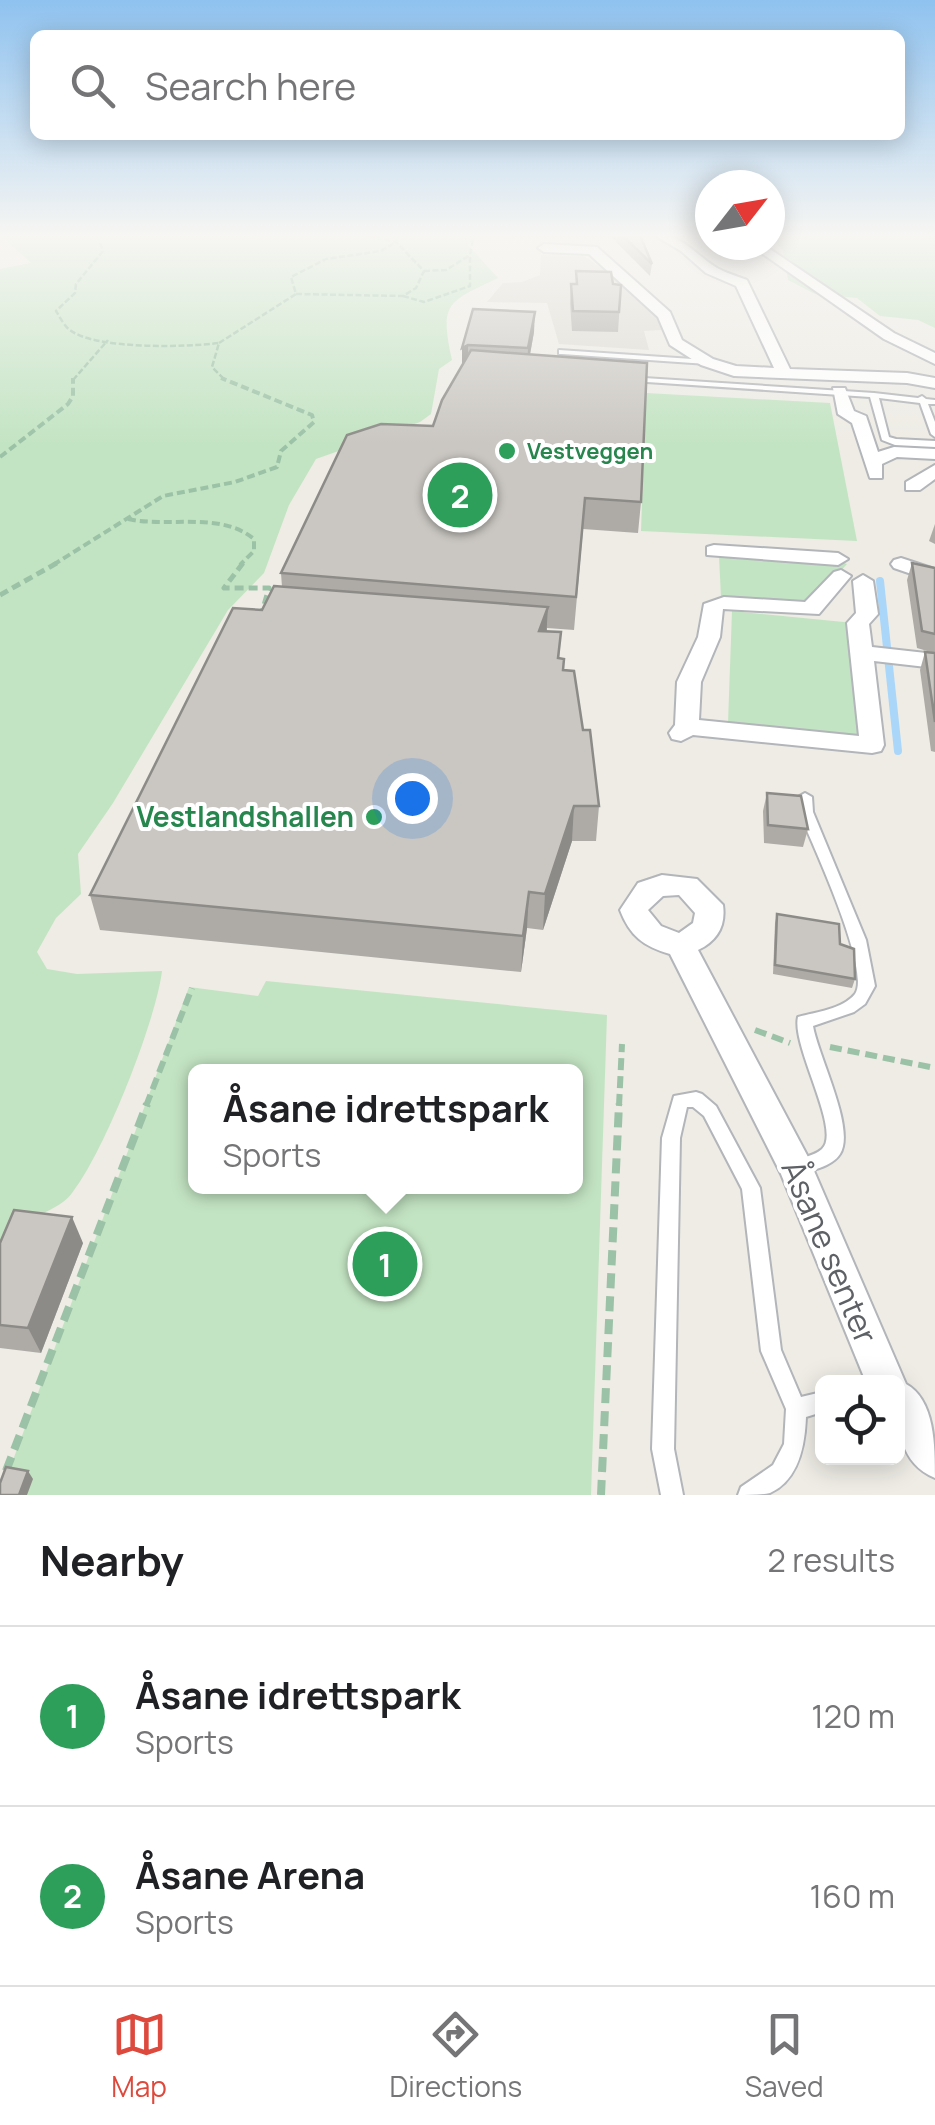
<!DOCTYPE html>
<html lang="en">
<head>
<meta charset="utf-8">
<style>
	:root { --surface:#fff; --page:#f6f6f6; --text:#202124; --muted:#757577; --line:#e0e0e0; --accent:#dd493c }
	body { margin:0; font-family:Manrope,sans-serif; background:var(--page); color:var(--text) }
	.controls { position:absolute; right:30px; bottom:30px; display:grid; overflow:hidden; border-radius:15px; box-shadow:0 5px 25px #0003 }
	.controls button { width:90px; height:90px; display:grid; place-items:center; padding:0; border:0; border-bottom:2px solid var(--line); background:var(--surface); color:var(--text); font:50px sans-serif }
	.compass { position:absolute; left:695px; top:170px; width:90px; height:90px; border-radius:50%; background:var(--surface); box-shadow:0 5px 25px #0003; rotate:59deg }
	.you { position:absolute; left:412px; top:798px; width:35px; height:35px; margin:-25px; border:8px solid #fff; border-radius:50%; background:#1a73e8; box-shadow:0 0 0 15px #1a73e833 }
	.badge { display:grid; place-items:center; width:65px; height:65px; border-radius:50%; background:var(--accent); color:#fff; font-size:32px; font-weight:700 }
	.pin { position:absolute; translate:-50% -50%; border:5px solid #fff; box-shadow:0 2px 10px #0006 }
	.popup { position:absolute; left:188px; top:1064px; width:395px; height:130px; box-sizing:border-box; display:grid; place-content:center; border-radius:15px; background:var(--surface); filter:drop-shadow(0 2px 8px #0005); font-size:32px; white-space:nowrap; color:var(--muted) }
	.popup b { font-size:38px; color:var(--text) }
	.popup::after { content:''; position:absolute; left:50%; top:100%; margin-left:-20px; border:20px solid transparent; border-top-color:var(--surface) }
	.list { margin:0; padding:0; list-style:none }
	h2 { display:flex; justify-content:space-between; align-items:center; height:130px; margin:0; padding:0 40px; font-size:42px }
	h2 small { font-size:32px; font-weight:400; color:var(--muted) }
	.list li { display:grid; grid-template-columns:65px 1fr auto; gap:30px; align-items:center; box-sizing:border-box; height:180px; padding:0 40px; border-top:2px solid var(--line) }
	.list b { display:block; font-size:38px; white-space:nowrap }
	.list p { margin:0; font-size:32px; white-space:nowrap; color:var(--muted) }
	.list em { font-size:32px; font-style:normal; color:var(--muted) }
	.icon { flex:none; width:55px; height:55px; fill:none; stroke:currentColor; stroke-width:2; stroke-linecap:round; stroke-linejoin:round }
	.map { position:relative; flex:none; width:935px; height:1495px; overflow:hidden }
	.search { position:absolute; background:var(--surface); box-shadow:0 5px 25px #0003; left:30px; right:30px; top:30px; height:110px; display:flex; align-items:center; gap:25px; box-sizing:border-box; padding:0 35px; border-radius:15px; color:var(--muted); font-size:38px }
	.sheet { height:490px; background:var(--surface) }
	nav { display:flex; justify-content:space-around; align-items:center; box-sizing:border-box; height:140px; border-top:2px solid var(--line); background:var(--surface); font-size:28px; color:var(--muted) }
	nav a { display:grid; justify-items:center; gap:5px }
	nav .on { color:var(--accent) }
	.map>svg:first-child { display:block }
	.education { fill:#dedbd3 }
	.green { fill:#c3e4c3; fill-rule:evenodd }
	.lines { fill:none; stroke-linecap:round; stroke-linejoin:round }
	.stream { stroke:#aad6f9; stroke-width:8 }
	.lane-casing { stroke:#b2b5b9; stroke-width:4 }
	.street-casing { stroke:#b2b5b9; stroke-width:4 }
	.path-far4 { stroke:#9bc2a6; stroke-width:2.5; stroke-dasharray:6 2.5; stroke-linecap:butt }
	.path-far3 { stroke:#9bc2a6; stroke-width:4; stroke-dasharray:8 4; stroke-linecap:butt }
	.path-far2 { stroke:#9bc2a6; stroke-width:5; stroke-dasharray:9 5; stroke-linecap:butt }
	.path-far1 { stroke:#9bc2a6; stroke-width:6; stroke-dasharray:12 6; stroke-linecap:butt }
	.path { stroke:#9bc2a6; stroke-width:8; stroke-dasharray:15 8; stroke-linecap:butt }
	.lane { fill:#fff; fill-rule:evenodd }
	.street { fill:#fff; fill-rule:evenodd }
	.wall { fill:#aeaba7 }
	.shaded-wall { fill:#8d8b88 }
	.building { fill:#cac7c2; stroke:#8d8b88; stroke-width:2.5 }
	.leisure-dot { fill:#2e9e5b; stroke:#fff; stroke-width:4 }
	.labels { text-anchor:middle; stroke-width:8; stroke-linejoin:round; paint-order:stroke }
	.far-leisure-label { font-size:22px; font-weight:bold; fill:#27864d; stroke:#fff; text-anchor:start }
	.leisure-label { font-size:28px; font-weight:bold; fill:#27864d; stroke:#fff; text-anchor:end }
	.near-street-label { font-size:32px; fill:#5d6064; stroke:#fff }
</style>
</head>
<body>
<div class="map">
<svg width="935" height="1495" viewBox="0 0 935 1495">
	<rect width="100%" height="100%" fill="#eeece5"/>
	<path class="education" d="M541 255 584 256 627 286 666 324 661 330 644 331 649 350 559 344 547 303 487 302 503 283 522 282 540 275Z"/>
	<g class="green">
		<path d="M0 235H479L468 245 498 278C448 302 439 302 452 360L439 369 431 414 420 422 316 459 289 505 264 573 228 610 113 803 78 854 81 894 56 918 37 952 47 969 77 974 162 971C156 1021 104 1153 72 1193 58 1212 28 1215 15 1232 8 1241 5 1257 0 1268V269L31 263Z"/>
		<path d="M770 235H935V328L918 320 880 316 857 298 815 294 788 280 783 251Z"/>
		<path d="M646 393 830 403 857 541 641 531Z"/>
		<path d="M719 555 839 561 847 564 810 605 721 598Z"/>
		<path d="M732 611 854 623 865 739 728 723Z"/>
		<path d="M266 981 607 1015 591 1495H0L189 987 258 996ZM195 1072H575V1186H195Z"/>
	</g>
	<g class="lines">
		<path class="stream" d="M880 581 898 751"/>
		<g class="lane-casing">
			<g id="lane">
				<path d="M559 350 707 360 711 362 707 364 562 354H559Z"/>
				<path d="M629 377 874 393 918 398 922 396 926 399 935 400V404H928L935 422V437L931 434 920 403 879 398 889 437 896 439 935 441V447L895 445 882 440 870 397 632 381 628 379Z"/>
				<path d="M805 793 812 797 813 812 866 940 875 986 865 1004 854 1012 813 1026C818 1056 856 1129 840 1154 832 1167 811 1170 798 1175L792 1173 789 1167 792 1161C801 1158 814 1156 822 1149 842 1131 791 1046 798 1017 816 1012 843 1009 855 994 872 971 811 841 799 812L798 797Z"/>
				<path d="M696 1092 702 1094 716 1106 760 1188 781 1350 801 1397 822 1392V1412L806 1417C805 1445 799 1480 770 1493 762 1495 748 1495 738 1495L741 1487 773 1465 784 1444 786 1409 761 1351 742 1189 704 1116 693 1107H687L680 1138 674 1449 683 1495H661L652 1449 662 1138 674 1096Z"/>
			</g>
		</g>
		<g class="street-casing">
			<g id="street">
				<path d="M654 235C683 234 694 254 717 268 726 273 737 276 747 280L790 369 907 373 935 378V388L907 383 734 376 701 365 670 345 658 317 589 254 544 252 538 248 544 244 597 247 670 312 682 340 713 359 736 366 774 368 736 286 706 273 681 251Z"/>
				<path d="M750 245H764L894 333 935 353V364L884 339Z"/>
				<path d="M833 388H845L854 411 866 416 878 452 894 447 935 449V459L897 457 882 464V478H870L852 423 838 414Z"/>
				<path d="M935 465V479L920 490H906V482Z"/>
				<path d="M714 545 838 553 848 559 838 565 707 555V547Z"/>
				<path d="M901 558 935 569V582L894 568 891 564 894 560Z"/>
				<path d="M841 570 851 576 819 614 723 609 720 637 701 682 699 720 859 736 847 623 856 613 853 581 863 575 873 581 878 614 869 624 872 647 935 654V668L874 661 884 745 881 751 872 753 693 735 681 741 672 739 669 733 675 725 677 682 698 637 704 604 724 597 805 602 834 572Z"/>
				<path d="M662 875 697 879 723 905C726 926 717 941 698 950L808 1157 906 1384C935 1400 935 1446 935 1478 895 1461 898 1420 898 1382H866L781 1174 670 954C643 946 630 936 620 910L638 883ZM679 895 695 913 693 923 679 933 661 926 648 910 663 896Z"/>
			</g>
		</g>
		<g class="path-far4">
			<path d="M97 235 103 251 76 284 75 293 56 311C60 317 64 326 70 330 95 350 188 347 219 343L212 367 225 380"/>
			<path d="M424 271 446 270 470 255 474 235"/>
			<path d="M296 294 403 296 416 288 424 271 396 242 364 235"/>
			<path d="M403 296 424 302 470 286V255"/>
			<path d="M219 343 296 294 291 277 326 259 381 251 396 242 398 235"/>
			<path d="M73 380 108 340"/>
		</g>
		<g class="path-far3">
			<path d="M0 457 68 404 73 396V378"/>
			<path d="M128 519C169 528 220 511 254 539V551L240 565"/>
			<path d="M53 565 163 496 235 482 277 467 281 451 314 422 312 415 221 378"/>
		</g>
		<g class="path-far2">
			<path d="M243 563 224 588H269L262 612"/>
			<path d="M0 595 57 563"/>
		</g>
		<g class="path-far1">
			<path d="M755 1030 790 1043"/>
			<path d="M830 1047 935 1068"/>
			<path d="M146 1106 192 988"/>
			<path d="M619 1106 622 1044"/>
		</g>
		<g class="path">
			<path d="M6 1471 147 1104"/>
			<path d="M601 1495 619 1104"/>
		</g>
		<use href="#lane" class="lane"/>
		<use href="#street" class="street"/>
	</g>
	<g class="wall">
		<path d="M609 235H640L652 264 650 276Z"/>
		<path d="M576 271 613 284 621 285 618 332 572 331 570 303 571 284H576Z"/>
		<path d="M473 309 534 332 530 355 641 502 638 533 583 529 574 630 547 628V631L561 632 559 659 583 730 599 806 596 841H572L543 930 527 928 521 972 100 930 90 895 262 610 282 587 281 573 433 426 462 366Z"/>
		<path d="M935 524V544L929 541Z"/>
		<path d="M912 563 935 568V752L931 751 920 670 925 652 934 653 917 648 907 580Z"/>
		<path d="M767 793 808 829 803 847 764 843 763 811Z"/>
		<path d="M777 914 840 944 855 979 852 988 773 974 775 923Z"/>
		<path d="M0 1243H83L41 1353 0 1348Z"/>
	</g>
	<g class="shaded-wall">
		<path d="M535 312 534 332 527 370 528 348Z"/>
		<path d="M468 345V366L462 369V348Z"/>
		<path d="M548 607 546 640 539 631Z"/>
		<path d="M574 806 572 841 543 930 545 894Z"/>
		<path d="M529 892 527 928 521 972 523 936Z"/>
		<path d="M72 1217 83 1243 41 1353 28 1328Z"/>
		<path d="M28 1471 33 1479 27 1495H19Z"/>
	</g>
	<g class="building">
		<path d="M622 235H640L652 264Z"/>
		<path d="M576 271 611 272 613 284 621 285 619 312 573 311 571 284H577Z"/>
		<path d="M473 309 535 312 528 348 468 345 462 348Z"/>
		<path d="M471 350 647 363 641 502 585 498 576 597 281 573 347 435 381 424 433 426 442 400Z"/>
		<path d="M912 563 935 568V634L922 631Z"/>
		<path d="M274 586 548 607 539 631 561 632 558 658 564 659 563 670 574 671 583 730H590L599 806H574L545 894 529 892 523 936 90 895 233 608 262 610Z"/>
		<path d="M925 652 935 653V722Z"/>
		<path d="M767 793 801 796 808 829 768 825Z"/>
		<path d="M777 914 839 924 840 944 854 949 855 979 775 965Z"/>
		<path d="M14 1210 72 1217 28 1328 0 1325V1243Z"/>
		<path d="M6 1467 28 1471 19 1495H0V1483Z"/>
	</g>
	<linearGradient id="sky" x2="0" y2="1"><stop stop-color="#8fc2ef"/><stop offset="0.53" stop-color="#f7f6f3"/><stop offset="1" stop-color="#f7f6f3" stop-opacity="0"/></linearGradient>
	<rect width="935" height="444" fill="url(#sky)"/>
	<g class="leisure-dot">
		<circle cx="507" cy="451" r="10"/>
		<circle cx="374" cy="817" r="10"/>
	</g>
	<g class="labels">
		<g class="far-leisure-label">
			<text x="527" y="459">Vestveggen</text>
		</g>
		<g class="leisure-label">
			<text x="354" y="827">Vestlandshallen</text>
		</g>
		<g class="near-street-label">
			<text transform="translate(829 1252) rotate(67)" y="11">Åsane senter</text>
		</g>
	</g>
</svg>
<div class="controls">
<button><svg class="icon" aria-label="locate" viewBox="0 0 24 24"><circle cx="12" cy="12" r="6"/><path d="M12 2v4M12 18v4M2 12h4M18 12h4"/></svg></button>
</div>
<svg class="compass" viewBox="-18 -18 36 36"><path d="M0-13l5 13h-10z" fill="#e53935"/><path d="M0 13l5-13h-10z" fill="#757577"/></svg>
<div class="you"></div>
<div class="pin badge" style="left:385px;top:1264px;background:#2e9e5b">1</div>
<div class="popup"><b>Åsane idrettspark</b>Sports</div>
<div class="pin badge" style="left:460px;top:495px;background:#2e9e5b">2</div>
<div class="search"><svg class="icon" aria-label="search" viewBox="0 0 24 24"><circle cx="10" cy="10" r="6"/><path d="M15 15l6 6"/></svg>Search here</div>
</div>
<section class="sheet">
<h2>Nearby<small>2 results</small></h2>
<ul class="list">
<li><span class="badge" style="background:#2e9e5b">1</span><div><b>Åsane idrettspark</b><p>Sports</p></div><em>120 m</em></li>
<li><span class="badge" style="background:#2e9e5b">2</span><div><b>Åsane Arena</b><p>Sports</p></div><em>160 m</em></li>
</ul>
</section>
<nav>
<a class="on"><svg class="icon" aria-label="map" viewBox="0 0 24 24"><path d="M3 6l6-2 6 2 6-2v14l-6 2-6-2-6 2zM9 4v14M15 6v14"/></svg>Map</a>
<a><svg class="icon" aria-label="directions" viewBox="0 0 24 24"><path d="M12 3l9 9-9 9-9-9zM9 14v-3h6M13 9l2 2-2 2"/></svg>Directions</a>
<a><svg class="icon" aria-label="saved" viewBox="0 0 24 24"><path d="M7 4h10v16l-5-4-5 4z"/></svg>Saved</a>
</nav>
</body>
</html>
